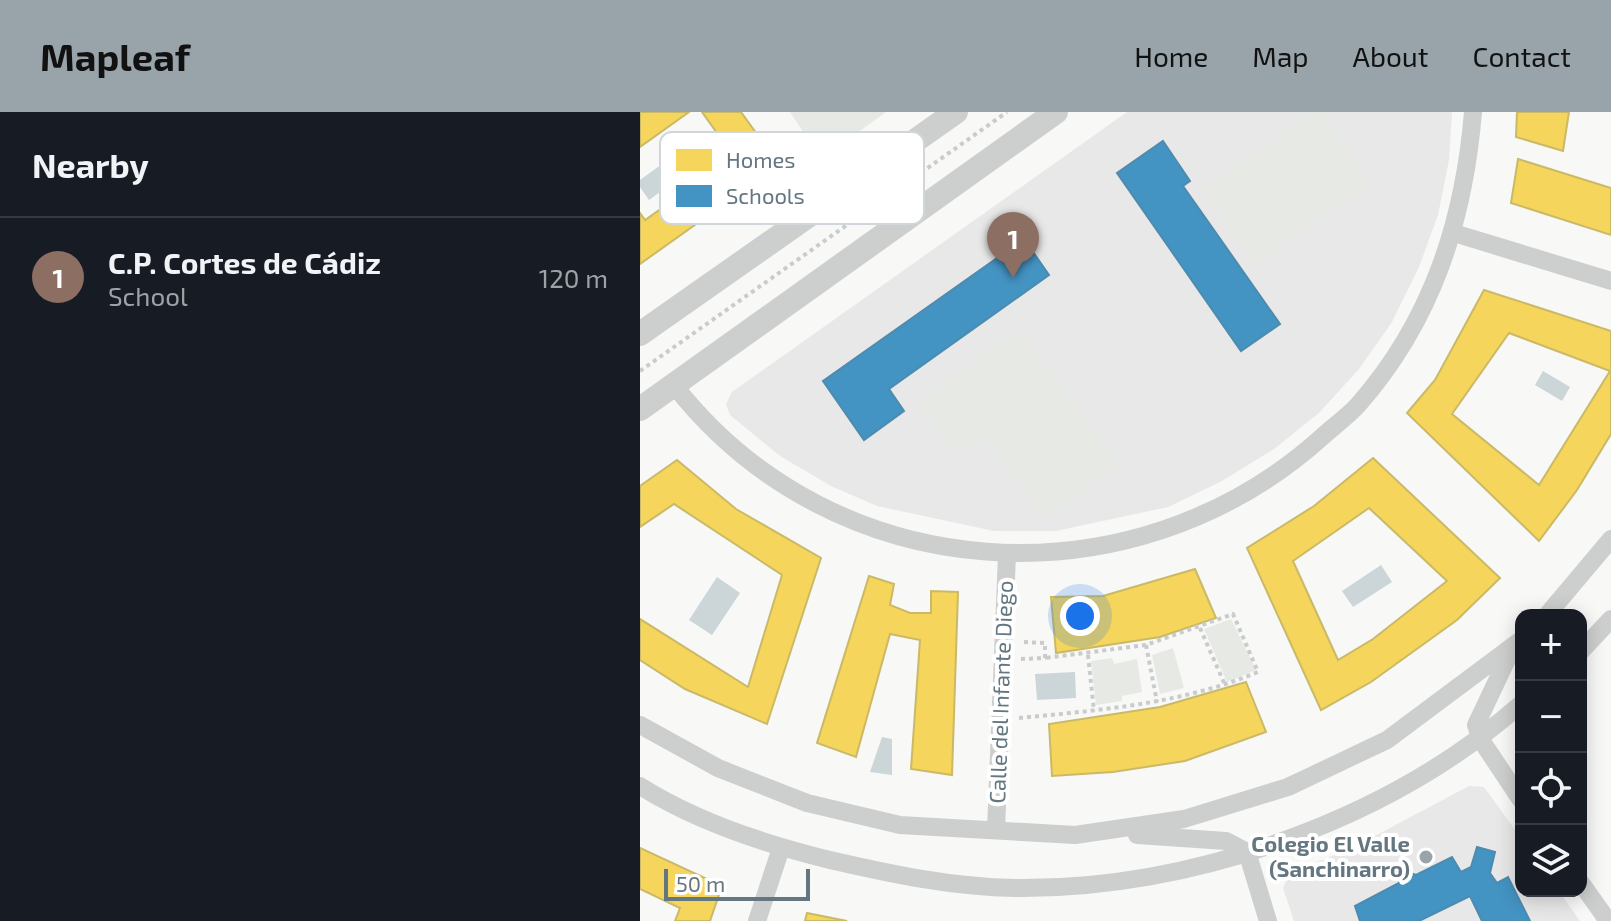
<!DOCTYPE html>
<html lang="en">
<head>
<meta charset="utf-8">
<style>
	:root { --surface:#171b24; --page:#20242c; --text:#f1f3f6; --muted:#9ea1a6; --line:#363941; --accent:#98a4aa }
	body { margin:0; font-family:"Exo 2",sans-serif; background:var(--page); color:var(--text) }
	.controls { position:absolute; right:24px; bottom:24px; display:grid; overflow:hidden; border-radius:16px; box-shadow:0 4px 20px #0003 }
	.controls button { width:72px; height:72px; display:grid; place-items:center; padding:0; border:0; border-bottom:2px solid var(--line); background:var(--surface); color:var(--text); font:40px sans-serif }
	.scale { position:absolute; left:24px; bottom:20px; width:146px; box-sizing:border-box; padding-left:8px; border:4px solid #647781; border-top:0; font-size:22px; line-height:28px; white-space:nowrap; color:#647781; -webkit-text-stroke:6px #fff; paint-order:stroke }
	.you { position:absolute; left:440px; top:504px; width:28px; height:28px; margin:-20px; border:6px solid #fff; border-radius:50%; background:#1a73e8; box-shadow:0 0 0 12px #1a73e833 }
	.badge { display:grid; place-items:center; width:52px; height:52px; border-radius:50%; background:var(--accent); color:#fff; font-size:26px; font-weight:700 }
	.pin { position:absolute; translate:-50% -66px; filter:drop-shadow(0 2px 4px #0008) }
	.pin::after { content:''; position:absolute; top:42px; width:28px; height:24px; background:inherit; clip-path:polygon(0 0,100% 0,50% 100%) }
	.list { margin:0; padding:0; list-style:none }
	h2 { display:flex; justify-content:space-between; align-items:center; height:104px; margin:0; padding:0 32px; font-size:34px }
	h2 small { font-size:26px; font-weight:400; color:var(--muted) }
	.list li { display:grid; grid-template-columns:52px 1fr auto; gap:24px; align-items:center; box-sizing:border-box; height:120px; padding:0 32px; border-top:2px solid var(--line) }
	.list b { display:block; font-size:30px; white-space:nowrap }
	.list p { margin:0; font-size:26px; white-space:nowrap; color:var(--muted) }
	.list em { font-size:26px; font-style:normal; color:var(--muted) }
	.icon { flex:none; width:44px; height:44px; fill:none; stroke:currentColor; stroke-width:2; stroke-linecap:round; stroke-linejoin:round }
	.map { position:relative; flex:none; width:971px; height:809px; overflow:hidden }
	header { display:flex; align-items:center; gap:48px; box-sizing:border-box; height:112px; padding:0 40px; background:var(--accent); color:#111 }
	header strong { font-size:38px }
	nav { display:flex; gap:44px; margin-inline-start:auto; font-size:28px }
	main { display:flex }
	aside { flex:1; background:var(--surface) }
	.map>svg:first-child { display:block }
	.built { fill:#e7e8e7 }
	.green { fill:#e7eae4 }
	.water { fill:#ccd5d7 }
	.homes { fill:#f6d55c; stroke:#cab967; stroke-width:2; fill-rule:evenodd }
	.schools { fill:#4393c3; stroke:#4d8baf; stroke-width:2 }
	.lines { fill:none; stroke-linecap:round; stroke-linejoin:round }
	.path { stroke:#cacbcc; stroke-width:4; stroke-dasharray:4 4; stroke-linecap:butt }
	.minor { stroke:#cdcece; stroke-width:18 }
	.tertiary { stroke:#cdcece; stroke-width:24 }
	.poi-dot { fill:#98a4aa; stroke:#fff; stroke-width:3 }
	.labels { text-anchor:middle; stroke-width:8; stroke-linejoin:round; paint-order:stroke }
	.street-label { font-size:22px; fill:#647781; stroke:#fff }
	.poi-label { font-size:22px; font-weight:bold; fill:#647781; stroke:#fff; text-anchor:end }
	.key { fill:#fff; stroke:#d0d6d9; stroke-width:2 }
	.key-label { font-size:22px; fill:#647781 }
</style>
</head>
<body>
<header>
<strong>Mapleaf</strong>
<nav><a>Home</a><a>Map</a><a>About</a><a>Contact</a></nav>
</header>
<main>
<aside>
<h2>Nearby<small></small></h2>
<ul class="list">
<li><span class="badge" style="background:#8d6e63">1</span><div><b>C.P. Cortes de Cádiz</b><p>School</p></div><em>120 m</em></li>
</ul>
</aside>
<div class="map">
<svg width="971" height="809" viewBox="0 0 971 809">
	<rect width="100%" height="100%" fill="#f8f8f7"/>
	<g class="built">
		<path d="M487 0H812L809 48 798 103 779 155 752 210 719 257 679 301 634 337 582 369 528 395 416 419H354L237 394 191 374 140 344 90 303 86 292 92 280Z"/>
		<path d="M829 674 844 675 881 726V779H919L940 809H654L643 776 649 762 716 734Z"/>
	</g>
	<g class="green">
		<path d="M150 0H246L181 47Z"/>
		<path d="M671 0H681L731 69 617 152 563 78Z"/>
		<path d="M378 217 478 353 405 407 344 324 316 344 278 290Z"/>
		<path d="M591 507 616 558 587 570 564 517Z"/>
		<path d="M533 536 544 576 520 582 512 543Z"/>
		<path d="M472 546 474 552 497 547 502 580 482 584V589L456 593 451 549Z"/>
	</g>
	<g class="water">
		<path d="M29 47 42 64 9 88 0 75V68Z"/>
		<path d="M903 259 930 275 922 289 895 273Z"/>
		<path d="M741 453 752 470 713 495 702 479Z"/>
		<path d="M77 465 100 481 72 523 49 508Z"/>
		<path d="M435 560 436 586 397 588 395 562Z"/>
		<path d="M242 625 252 627V663L230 660Z"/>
	</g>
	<g class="homes">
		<path d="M0 0H49L0 35Z"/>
		<path d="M62 0H101L139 53 0 152V101L5 108 94 45Z"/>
		<path d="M877 0H929L923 39 876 25Z"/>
		<path d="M878 47 971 76V123L871 91Z"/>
		<path d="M844 178 971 219V322L937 378 899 429 767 301 795 268ZM869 221 970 259 899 373 812 302Z"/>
		<path d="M733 346 860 466 817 508 731 570 681 598 607 436 674 394ZM729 396 807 469 733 527 698 548 653 449Z"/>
		<path d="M37 348 96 397 181 446 127 612 45 577 0 548V507L108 575 142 463 34 392 0 415V374Z"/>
		<path d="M555 457 576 506 520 525 416 541 411 485 463 484Z"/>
		<path d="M229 464 254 472 250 493 270 501H291V479L318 480 312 663 271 657 280 528 250 522 216 645 177 631Z"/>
		<path d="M606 570 626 620 545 649 473 660 412 664 409 612 520 595Z"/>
		<path d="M0 736 82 774 70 809H35L40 796 0 777Z"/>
		<path d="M167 801 207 809H165Z"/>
	</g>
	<g class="schools">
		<path d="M523 29 550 69 543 74 640 212 601 239 477 61Z"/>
		<path d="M384 127 409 163 249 277 264 299 224 328 183 269Z"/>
		<path d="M837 735 855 740 850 761 857 771 868 765 890 809H842L830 784 779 809H720L715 794 759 771 765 759 776 763 812 745 821 760 831 755Z"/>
	</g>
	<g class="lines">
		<g class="path">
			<path d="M0 259 367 0"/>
			<path d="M560 516 585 573"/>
			<path d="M506 533 517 590"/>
			<path d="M448 543 454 599"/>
			<path d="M381 547 405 546V531L382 530"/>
			<path d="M379 606C461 598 541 592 618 560L593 502 506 533 405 546"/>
		</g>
		<g class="minor">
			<path d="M814 121 971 169"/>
			<path d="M34 273C193 477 492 496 682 325 694 314 708 304 718 293 792 209 824 109 833 0"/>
			<path d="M907 503 971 427"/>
			<path d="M871 539 836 613 841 628 881 688"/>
			<path d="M941 539 971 507"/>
			<path d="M0 613 78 656 167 691 260 713 435 723 544 707 648 675 747 628 881 528"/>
			<path d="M0 674C57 710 124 732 190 748 251 762 312 775 375 776 551 778 749 708 881 592"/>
			<path d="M356 718 367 442"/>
			<path d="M497 723 586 729 607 740 628 809"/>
			<path d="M941 771 968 809"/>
			<path d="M117 809 141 736"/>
		</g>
		<g class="tertiary">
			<path d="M0 222 316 0"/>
			<path d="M0 297 416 0"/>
		</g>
	</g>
	<circle class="poi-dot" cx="786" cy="745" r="8"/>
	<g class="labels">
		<g class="street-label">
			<text transform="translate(361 580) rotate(-88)" y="8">Calle del Infante Diego</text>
		</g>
		<g class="poi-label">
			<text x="770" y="740">Colegio El Valle<tspan x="770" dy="25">(Sanchinarro)</tspan></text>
		</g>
	</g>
	<rect x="20" y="20" width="264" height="92" rx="12" class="key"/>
	<rect x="36" y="37" width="36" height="22" fill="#f6d55c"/>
	<rect x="36" y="73" width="36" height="22" fill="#4393c3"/>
	<g class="key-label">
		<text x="86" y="56">Homes</text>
		<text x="86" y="92">Schools</text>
	</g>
</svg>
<div class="controls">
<button>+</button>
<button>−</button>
<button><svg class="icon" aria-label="locate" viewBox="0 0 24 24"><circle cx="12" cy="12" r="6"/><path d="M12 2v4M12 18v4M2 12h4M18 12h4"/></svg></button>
<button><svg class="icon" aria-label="layers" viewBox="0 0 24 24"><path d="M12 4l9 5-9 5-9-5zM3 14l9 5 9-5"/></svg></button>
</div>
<div class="scale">50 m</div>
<div class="you"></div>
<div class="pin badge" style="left:373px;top:166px;background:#8d6e63">1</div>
</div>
</main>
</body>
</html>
